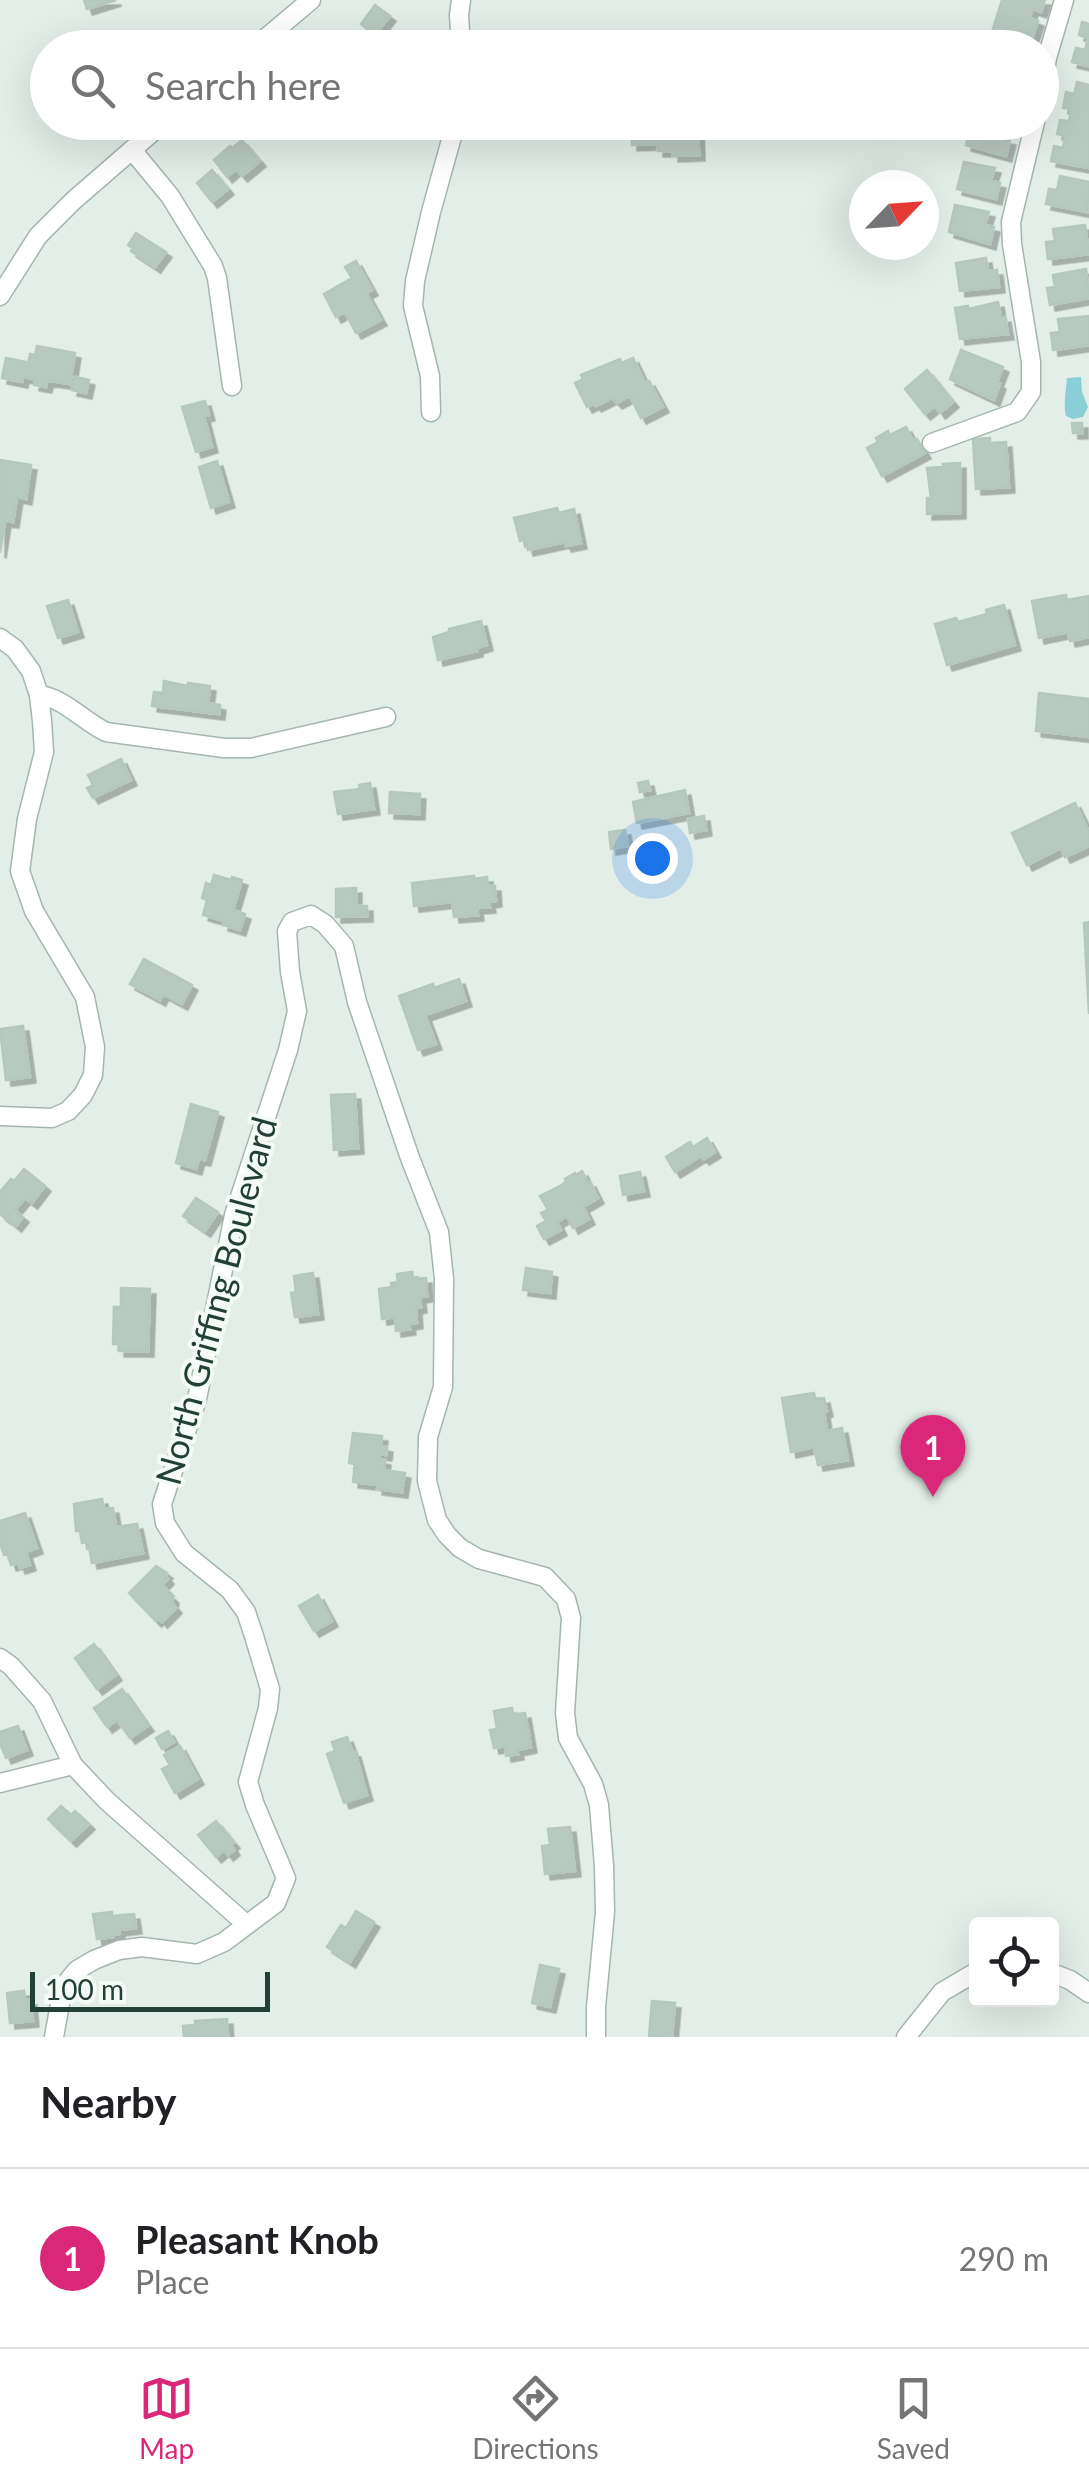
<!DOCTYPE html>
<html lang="en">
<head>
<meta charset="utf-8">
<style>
	:root { --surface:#fff; --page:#f6f6f6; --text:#202124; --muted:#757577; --line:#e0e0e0; --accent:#db2777 }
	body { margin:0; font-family:Lato,sans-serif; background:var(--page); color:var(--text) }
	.controls { position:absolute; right:30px; bottom:30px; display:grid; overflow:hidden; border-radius:10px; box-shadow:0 10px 40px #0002 }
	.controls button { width:90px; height:90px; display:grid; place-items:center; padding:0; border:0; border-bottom:2px solid var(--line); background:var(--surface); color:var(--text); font:50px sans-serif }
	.compass { position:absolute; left:849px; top:170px; width:90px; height:90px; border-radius:50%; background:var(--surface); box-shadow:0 10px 40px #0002; rotate:65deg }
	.scale { position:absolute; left:30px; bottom:25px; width:240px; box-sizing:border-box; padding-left:10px; border:5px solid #224035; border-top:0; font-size:28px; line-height:35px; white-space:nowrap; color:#224035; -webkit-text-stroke:8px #f4faf6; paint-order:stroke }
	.you { position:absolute; left:652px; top:858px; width:35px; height:35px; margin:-25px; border:8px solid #fff; border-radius:50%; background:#1a73e8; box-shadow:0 0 0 15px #1a73e833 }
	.badge { display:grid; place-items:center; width:65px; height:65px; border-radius:50%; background:var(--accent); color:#fff; font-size:32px; font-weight:700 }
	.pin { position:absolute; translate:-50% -82px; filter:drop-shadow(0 2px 5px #0008) }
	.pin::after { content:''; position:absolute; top:52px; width:35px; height:30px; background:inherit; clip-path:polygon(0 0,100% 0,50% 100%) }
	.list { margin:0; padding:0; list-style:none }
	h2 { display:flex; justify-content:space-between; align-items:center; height:130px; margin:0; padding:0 40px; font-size:42px }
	h2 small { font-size:32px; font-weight:400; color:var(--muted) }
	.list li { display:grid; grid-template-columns:65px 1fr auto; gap:30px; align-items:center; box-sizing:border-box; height:180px; padding:0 40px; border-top:2px solid var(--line) }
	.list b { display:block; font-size:38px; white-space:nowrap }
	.list p { margin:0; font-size:32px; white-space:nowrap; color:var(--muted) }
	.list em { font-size:32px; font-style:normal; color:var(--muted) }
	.icon { flex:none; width:55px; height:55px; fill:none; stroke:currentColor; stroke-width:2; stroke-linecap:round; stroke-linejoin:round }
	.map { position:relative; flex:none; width:1089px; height:2037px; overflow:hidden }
	.search { position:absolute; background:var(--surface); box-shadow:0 10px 40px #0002; left:30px; right:30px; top:30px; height:110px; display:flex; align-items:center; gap:25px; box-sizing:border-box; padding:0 35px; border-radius:55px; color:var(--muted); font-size:38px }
	.sheet { height:310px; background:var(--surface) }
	nav { display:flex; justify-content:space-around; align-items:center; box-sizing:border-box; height:140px; border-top:2px solid var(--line); background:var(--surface); font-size:28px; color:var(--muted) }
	nav a { display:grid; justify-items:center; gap:5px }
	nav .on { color:var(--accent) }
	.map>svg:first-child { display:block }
	.water { fill:#89cfd5 }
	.building { fill:#b8c9c1; stroke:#b5c8be; stroke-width:2.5; filter:url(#shadow) }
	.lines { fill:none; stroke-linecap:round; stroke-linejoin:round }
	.street-casing { stroke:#a5b6af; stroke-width:21 }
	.street { stroke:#fff; stroke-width:18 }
	.labels { text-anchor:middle; stroke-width:8; stroke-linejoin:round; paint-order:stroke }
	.street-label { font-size:35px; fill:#224035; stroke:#f4faf6 }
</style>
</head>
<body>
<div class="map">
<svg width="1089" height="2037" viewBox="0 0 1089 2037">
	<defs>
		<filter id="shadow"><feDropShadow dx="5.5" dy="5.5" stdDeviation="0" flood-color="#0004"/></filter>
	</defs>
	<rect width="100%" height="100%" fill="#e3eee8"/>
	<path class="water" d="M1081 377 1082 392 1088 407 1083 417 1073 419 1066 416C1063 407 1066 389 1067 378Z"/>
	<g class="building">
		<path d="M84 0H116L87 9Z"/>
		<path d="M1002 0H1045L1041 12 1032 9 1030 18 1038 21 1033 36 1025 34 1022 42 1030 45 1029 48H987Z"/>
		<path d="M375 5 390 16 375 35 361 24Z"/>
		<path d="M1082 22 1089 24V66L1072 62 1076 48 1085 50 1088 38 1079 35Z"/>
		<path d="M1077 82 1089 85V168L1051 161 1054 146 1063 148 1065 136 1057 134 1060 120 1069 121 1071 109 1063 108 1066 92 1074 94Z"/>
		<path d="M631 122H698L699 155 673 156V151H658V144L632 145Z"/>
		<path d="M972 122 1004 124 1001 138 1010 140 1006 156 966 145Z"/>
		<path d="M242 140 260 161 242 176 236 169 227 177 214 160 230 146 232 148Z"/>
		<path d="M964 162 995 168 991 181 1000 183 996 199 957 189Z"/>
		<path d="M212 170 228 189 212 202 197 183Z"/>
		<path d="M1060 176 1089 182 1087 212 1046 204 1049 189 1057 190Z"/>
		<path d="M955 205 989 212 985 225 994 227 990 244 949 232Z"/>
		<path d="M1085 225 1089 254 1048 259 1046 242 1055 241 1053 229Z"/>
		<path d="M136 233 166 252 155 267 131 251 133 248 128 245Z"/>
		<path d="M986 258 988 271 997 270 999 287 960 291 956 263Z"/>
		<path d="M356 261 372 290 366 293 381 320 356 333 345 312 336 317 324 294 352 278 345 267Z"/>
		<path d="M1086 269 1089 298 1050 305 1047 288 1055 287 1053 275Z"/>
		<path d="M998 302 1001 318 1005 317 1008 334 960 339 955 308 968 306 969 309Z"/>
		<path d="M1089 316V345L1053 350 1051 333 1060 332 1058 319Z"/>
		<path d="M37 346 75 353 70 384 51 381 47 382 46 387 34 385 35 379 23 377 22 382 2 378 6 358 26 362 25 367 33 368 28 366 30 354 35 355Z"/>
		<path d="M961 350 1003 367 997 382 1000 384 994 400 950 379Z"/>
		<path d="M633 358 645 383 649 381 663 407 641 418 631 398 633 397 632 395 617 403 612 398 596 406 595 403 587 407 575 383 583 379 581 375 620 359 622 363Z"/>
		<path d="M927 370 953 402 940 413 935 406 925 414 905 389Z"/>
		<path d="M75 377 89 380 86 393 72 390Z"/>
		<path d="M205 401 209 415 204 416 212 447 196 452 182 407Z"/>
		<path d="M1072 423H1082V433H1073Z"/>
		<path d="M906 427 913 441 917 439 925 453 882 476 867 448 878 442 876 438 888 431 890 435Z"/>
		<path d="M990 438V443L1006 442 1009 487 976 489 973 439Z"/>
		<path d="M0 460 31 465 26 499 17 497 13 522 5 521 0 553Z"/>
		<path d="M217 461 229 502 211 508 199 467Z"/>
		<path d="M960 463V513L927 514V498H931L927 468 943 467V464Z"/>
		<path d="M557 508 559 513 574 509 581 543 566 546 565 542 528 550 525 539 520 541 514 518Z"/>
		<path d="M1066 595 1067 600 1089 596V637L1070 641 1068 632 1039 638 1032 601Z"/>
		<path d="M68 600 78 632 58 638 47 606Z"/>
		<path d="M1004 605 1015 645 947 665 935 624 956 618 958 622 987 614 986 610Z"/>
		<path d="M481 621 487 645 477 648V651L438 660 433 637 449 632V629Z"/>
		<path d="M164 681 187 686 188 683 210 686 208 703 220 705 219 714 152 706 154 692 163 693Z"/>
		<path d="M1039 693 1089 699V737L1036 731Z"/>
		<path d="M121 759 131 780 93 798 87 788 93 785 88 775Z"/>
		<path d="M648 781 650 790 640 792 638 783Z"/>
		<path d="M370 783 374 809 338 814 334 792 360 789 359 785Z"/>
		<path d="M685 790 689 813 637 823 633 802Z"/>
		<path d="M390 792 420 794 419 814 389 813Z"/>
		<path d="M1075 803 1089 832V846L1065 857 1061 848 1027 865 1012 833Z"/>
		<path d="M704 816 706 830 690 833 688 819Z"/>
		<path d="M625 830 628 846 611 849 609 832Z"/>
		<path d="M214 875 231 880 232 877 242 880 233 910 245 914 240 930 223 925 224 921 203 915 207 900 202 898 206 883 211 885Z"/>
		<path d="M474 876V879L487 877 488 886H495L496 901 489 902 490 907 477 908 478 915 454 917 452 902 414 906 412 883Z"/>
		<path d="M356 888V906H367V916L336 917V889Z"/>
		<path d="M1089 922V1014L1084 923Z"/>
		<path d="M144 959 192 985 182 1004 163 994 160 1000 130 984Z"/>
		<path d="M459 979 466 1001 425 1015 436 1044 418 1050 399 996 433 984 434 988Z"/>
		<path d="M23 1026 30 1077 6 1080 0 1029Z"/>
		<path d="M355 1094 358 1148 334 1150 331 1095Z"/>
		<path d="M191 1104 218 1112 205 1160 199 1159 196 1169 176 1163Z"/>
		<path d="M707 1138 715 1152 704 1159 701 1156 675 1172 666 1157 690 1142 693 1147Z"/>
		<path d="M24 1169 45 1186 32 1203 25 1198 15 1210 13 1208 5 1218 0 1214V1192L11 1179 14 1181Z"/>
		<path d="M582 1171 588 1183 590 1182 598 1198 583 1207 589 1219 573 1228 567 1216 557 1222 561 1230 544 1239 537 1226 546 1221 541 1213 548 1210 540 1196 562 1185 566 1181 565 1179 575 1173 576 1175Z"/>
		<path d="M640 1172 644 1191 623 1195 620 1176Z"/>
		<path d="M196 1198 218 1212 205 1231 183 1216Z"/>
		<path d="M13 1209 23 1217 16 1226 6 1218Z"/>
		<path d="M526 1268 552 1272 550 1293 523 1290Z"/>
		<path d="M412 1272 413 1279 426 1278 427 1296 420 1297 421 1307 416 1308 417 1323 409 1324 410 1329 396 1331 395 1317 382 1319 379 1289 392 1287 391 1283 398 1282 397 1274Z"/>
		<path d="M313 1273 318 1314 295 1317 291 1293 296 1292 294 1276Z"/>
		<path d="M121 1288 150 1289 148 1351H119V1344H113L114 1307H121Z"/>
		<path d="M814 1393 816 1400 824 1398 827 1411 824 1412 827 1431 842 1428 848 1460 818 1465 814 1447 791 1452 782 1398Z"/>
		<path d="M353 1433 382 1436 381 1446 387 1447 386 1455 380 1454 379 1459 385 1460 384 1470 405 1473 402 1492 377 1489 378 1485 353 1482 355 1464 349 1463Z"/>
		<path d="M102 1499 104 1509 113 1508 116 1527 137 1524 143 1553 92 1563 88 1542 82 1543 80 1531H76L74 1504Z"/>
		<path d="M25 1513 37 1548 26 1552 30 1565 20 1568 18 1563 11 1565 8 1554 4 1555 0 1542V1521Z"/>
		<path d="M156 1566 167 1573 165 1575 168 1579 162 1585 168 1591 164 1595H170L173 1598 172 1603 176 1608 162 1622 159 1618 156 1621 129 1593Z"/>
		<path d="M318 1595 332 1621 314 1631 299 1606Z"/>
		<path d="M94 1644 116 1675 97 1689 75 1658Z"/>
		<path d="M122 1689 148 1726 130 1738 117 1720 107 1727 94 1708Z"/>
		<path d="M512 1708 513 1715 525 1713 531 1747 517 1750 518 1754 506 1756 505 1746 494 1748 490 1730 497 1729 494 1711Z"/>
		<path d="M18 1726 27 1750 6 1758 0 1743V1732Z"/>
		<path d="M168 1731 174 1742 162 1749 156 1738Z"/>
		<path d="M347 1737 353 1753 355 1752 367 1795 344 1803 327 1754 335 1751 332 1742Z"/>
		<path d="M180 1746 198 1779 175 1793 162 1769 170 1765 164 1755Z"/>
		<path d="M61 1806 71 1815 75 1811 89 1824 71 1841 48 1819Z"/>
		<path d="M216 1821 234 1843 231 1845 234 1850 228 1855 224 1850 216 1857 198 1835Z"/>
		<path d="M570 1827 575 1871 545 1874 542 1846 550 1845 548 1829Z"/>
		<path d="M356 1911 374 1922 350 1962 327 1947 341 1925 346 1928Z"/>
		<path d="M112 1912V1916L134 1914 136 1928 119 1930V1934L113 1935V1937L97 1939 93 1914Z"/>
		<path d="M540 1965 559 1969 550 2007 532 2003Z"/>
		<path d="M24 1991 25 2000H31L33 2021 10 2023 7 1993Z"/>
		<path d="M652 2001 675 2003 672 2037H649Z"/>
		<path d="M227 2019 228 2037H184L183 2026 195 2025V2021Z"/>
	</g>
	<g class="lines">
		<g class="street-casing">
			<g id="street">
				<path d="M254 48 311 0"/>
				<path d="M461 48 459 15 461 0"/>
				<path d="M1042 89 1047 58 1064 0"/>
				<path d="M132 150 170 196 213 266 217 278 232 386"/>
				<path d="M0 296 38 236 73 201 164 122"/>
				<path d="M431 412 430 376 413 306 415 281 431 212 456 122"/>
				<path d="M932 443 1017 412 1031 392V362L1012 244 1011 222 1035 122"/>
				<path d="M0 638 15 649 31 671 39 695 42 721 44 752 27 819 20 871 34 911 85 997 95 1047 93 1075 83 1095 68 1111 52 1118 0 1116"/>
				<path d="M39 695C64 698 83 721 106 732L224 748H251L386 717"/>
				<path d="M0 1658 11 1666 42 1701 73 1765 107 1801 246 1924"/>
				<path d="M0 1783 73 1765"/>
				<path d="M1052 1973 1070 1980 1089 1993"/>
				<path d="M54 2037 63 1987 77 1970 94 1960 119 1950 142 1947 197 1954 224 1942 276 1903 286 1878 255 1805 248 1782 268 1708 270 1689 254 1636 246 1612 230 1590 184 1553 165 1523 162 1504 197 1399 234 1215 288 1050 297 1011 290 972 287 931 292 922 311 915 325 924 344 946 357 1002 410 1158 439 1232 444 1279 443 1387 428 1437 427 1481 437 1520 447 1535 460 1548 479 1559 545 1577 566 1599 571 1618 565 1713 568 1738 593 1784 599 1805 604 1866 605 1912 596 2007V2037"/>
				<path d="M906 2037 942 1992 976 1972"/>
			</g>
		</g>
		<use href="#street" class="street"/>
	</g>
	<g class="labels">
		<g class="street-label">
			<text transform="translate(217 1301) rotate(-75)" y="12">North Griffing Boulevard</text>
		</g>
	</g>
</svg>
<div class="controls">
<button><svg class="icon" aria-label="locate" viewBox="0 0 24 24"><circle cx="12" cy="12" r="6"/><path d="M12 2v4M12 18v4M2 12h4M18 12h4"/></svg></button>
</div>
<svg class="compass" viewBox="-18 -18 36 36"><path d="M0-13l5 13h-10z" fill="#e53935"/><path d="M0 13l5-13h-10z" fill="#757577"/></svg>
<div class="scale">100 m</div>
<div class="you"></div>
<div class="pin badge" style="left:933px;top:1497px">1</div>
<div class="search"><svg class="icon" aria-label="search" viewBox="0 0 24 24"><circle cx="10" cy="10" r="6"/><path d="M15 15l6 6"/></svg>Search here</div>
</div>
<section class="sheet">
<h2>Nearby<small></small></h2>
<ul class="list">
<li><span class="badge">1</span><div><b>Pleasant Knob</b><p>Place</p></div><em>290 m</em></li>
</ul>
</section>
<nav>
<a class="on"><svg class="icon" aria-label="map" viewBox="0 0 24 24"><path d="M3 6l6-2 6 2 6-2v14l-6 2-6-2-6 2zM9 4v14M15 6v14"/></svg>Map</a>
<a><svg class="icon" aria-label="directions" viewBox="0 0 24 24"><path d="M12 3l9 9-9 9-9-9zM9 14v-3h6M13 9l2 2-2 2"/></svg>Directions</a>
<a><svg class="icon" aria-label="saved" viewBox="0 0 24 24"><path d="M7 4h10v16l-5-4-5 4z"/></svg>Saved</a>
</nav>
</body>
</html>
